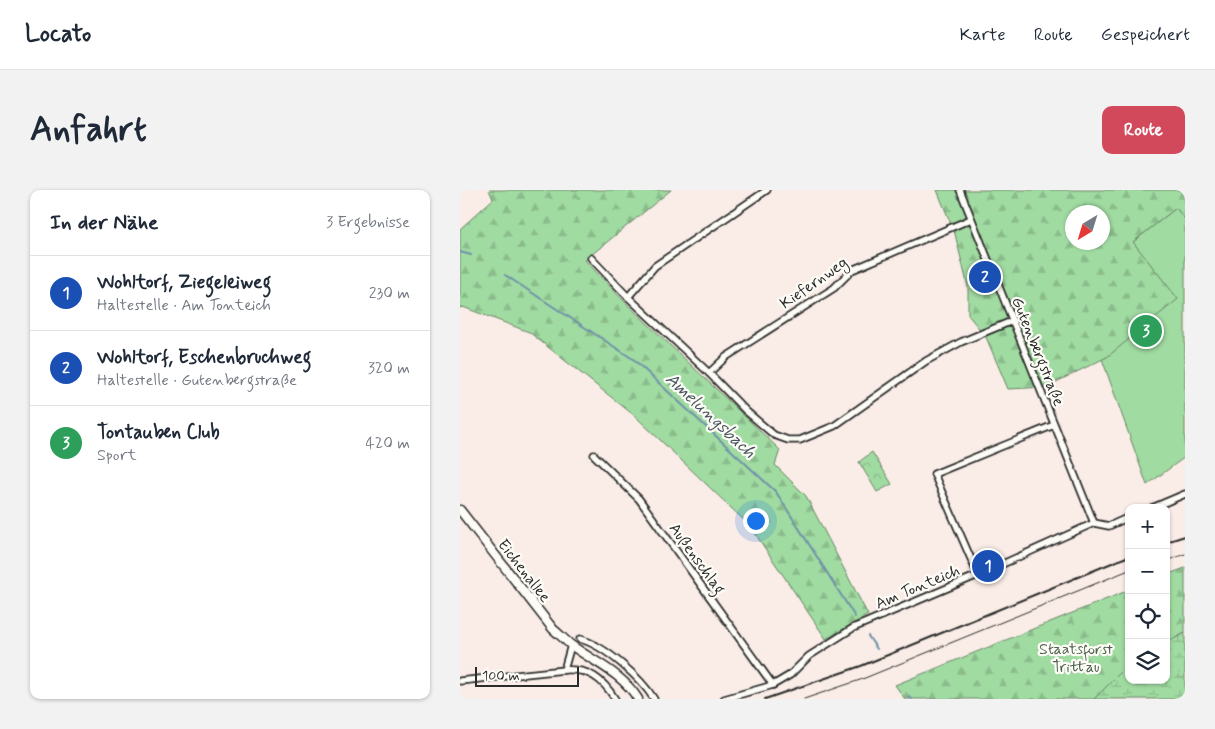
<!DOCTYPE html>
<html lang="de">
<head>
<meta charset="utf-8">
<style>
	:root { --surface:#fff; --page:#f2f2f3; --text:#1f2937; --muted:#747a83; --line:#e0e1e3; --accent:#d1495b }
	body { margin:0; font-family:Mynerve,sans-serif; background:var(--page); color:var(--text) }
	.controls { position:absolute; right:15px; bottom:15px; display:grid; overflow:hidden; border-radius:10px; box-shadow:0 1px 4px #0004 }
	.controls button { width:45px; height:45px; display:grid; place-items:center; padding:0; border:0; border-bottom:1px solid var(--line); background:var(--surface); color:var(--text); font:25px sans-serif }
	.compass { position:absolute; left:605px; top:15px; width:45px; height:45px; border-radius:50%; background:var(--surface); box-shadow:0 1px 4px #0004; rotate:218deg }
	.scale { position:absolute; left:15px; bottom:12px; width:104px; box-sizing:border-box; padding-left:5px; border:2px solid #2b2b2b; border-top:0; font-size:14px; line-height:18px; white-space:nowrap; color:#2b2b2b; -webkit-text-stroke:4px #fdfcf7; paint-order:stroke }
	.you { position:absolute; left:295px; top:330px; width:18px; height:18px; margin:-12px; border:4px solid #fff; border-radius:50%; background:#1a73e8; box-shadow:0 0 0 8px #1a73e833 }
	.badge { display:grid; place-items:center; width:32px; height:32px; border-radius:50%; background:var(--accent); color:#fff; font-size:16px; font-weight:700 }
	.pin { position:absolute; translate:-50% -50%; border:2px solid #fff; box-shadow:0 1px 5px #0006 }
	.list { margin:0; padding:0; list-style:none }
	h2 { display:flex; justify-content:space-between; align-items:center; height:65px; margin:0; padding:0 20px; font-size:21px }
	h2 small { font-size:16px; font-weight:400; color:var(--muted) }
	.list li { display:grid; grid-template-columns:32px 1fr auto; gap:15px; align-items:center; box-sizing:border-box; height:75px; padding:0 20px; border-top:1px solid var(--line) }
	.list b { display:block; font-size:19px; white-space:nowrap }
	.list p { margin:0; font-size:16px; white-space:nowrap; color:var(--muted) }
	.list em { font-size:16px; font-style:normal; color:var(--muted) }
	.icon { flex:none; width:28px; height:28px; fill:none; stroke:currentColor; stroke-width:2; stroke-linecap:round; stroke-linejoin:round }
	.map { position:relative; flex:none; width:725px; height:509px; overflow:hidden; border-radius:10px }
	header { display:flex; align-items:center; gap:30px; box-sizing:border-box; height:70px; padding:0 25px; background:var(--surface); border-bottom:1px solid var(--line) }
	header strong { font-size:24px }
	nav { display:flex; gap:28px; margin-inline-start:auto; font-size:18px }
	.intro { display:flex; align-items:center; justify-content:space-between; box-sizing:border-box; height:120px; padding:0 30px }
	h1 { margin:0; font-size:35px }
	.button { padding:12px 22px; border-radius:10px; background:var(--accent); color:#fff; font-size:18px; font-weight:700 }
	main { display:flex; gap:30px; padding:0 30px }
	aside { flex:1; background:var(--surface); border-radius:10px; box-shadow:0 1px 4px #0004 }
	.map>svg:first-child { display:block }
	.grass { fill:#a0dba1; stroke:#668366 }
	.forest { fill:url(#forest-firs); stroke:#668366; fill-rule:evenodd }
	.wetland { fill:url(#wetland-marsh); stroke:#668366 }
	.park { fill:url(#park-crowns); stroke:#668366 }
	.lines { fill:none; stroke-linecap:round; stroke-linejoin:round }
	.stream { stroke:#6f92a9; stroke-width:2 }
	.minor-casing { stroke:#2b2b2b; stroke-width:9 }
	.tertiary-casing { stroke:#2b2b2b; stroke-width:11 }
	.minor { stroke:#fdfcf7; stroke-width:5.5 }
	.tertiary { stroke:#fdfcf7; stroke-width:8 }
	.tram { stroke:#2b2b2b; stroke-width:1 }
	.rail { stroke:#2b2b2b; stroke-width:2 }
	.labels { text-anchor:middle; stroke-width:4.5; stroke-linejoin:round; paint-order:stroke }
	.street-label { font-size:16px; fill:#2b2b2b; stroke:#fdfcf7 }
	.park-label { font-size:16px; fill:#4e604e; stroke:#fdfcf7 }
	.water-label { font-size:18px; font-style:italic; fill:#485660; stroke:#fdfcf7 }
</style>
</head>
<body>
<header>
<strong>Locato</strong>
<nav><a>Karte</a><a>Route</a><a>Gespeichert</a></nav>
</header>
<div class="intro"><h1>Anfahrt</h1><a class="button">Route</a></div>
<main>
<aside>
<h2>In der Nähe<small>3 Ergebnisse</small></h2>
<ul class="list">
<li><span class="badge" style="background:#1a4fb4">1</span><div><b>Wohltorf, Ziegeleiweg</b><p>Haltestelle · Am Tonteich</p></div><em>230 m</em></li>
<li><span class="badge" style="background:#1a4fb4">2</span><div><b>Wohltorf, Eschenbruchweg</b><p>Haltestelle · Gutenbergstraße</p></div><em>320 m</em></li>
<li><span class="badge" style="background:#2e9e5b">3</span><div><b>Tontauben Club</b><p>Sport</p></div><em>420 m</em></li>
</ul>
</aside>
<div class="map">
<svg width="725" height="509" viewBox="0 0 725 509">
	<defs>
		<pattern id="forest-firs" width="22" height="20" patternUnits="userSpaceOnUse" patternTransform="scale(1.25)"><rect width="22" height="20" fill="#a0dba1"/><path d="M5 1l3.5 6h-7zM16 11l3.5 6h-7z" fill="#8abc8b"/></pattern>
		<pattern id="wetland-marsh" width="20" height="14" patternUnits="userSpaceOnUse" patternTransform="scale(1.25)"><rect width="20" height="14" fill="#a0dba1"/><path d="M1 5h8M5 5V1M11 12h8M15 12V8" fill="none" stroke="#8abc8b"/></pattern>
		<pattern id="park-crowns" width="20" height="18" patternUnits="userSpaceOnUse" patternTransform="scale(1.25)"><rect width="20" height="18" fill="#a0dba1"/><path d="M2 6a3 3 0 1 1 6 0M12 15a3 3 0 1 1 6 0" fill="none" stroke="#8abc8b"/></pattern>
	</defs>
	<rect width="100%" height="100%" fill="#faede7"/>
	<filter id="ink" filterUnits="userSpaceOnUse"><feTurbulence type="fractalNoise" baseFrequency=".02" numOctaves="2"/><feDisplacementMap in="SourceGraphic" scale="10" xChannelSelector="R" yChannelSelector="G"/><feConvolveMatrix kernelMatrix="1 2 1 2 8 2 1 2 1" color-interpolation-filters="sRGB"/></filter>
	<g filter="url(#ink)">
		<path class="grass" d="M716 18 725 29V267L687 295 642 169 647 167 673 52Z"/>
		<g class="forest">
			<path d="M29 0H211L125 70 165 112 320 260 315 275 346 306 408 425 366 449 290 336 175 226 69 142 3 117 0 118V39L33 9Z"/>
			<path d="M477 0H725V29L716 18 673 52 718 109 647 167 586 197 548 199 526 147 508 125V97L495 44ZM612 22H642V52H612Z"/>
			<path d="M725 378V443L706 453V385Z"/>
			<path d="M669 400V474L634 509H445L435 495Z"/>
		</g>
		<path class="wetland" d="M725 443V509H634L669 474V490H706V453Z"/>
		<path class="park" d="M412 262 432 294 417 302 399 272Z"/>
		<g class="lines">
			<g class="stream">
				<path d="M0 62 11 65"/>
				<path d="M45 85 173 169 316 302 395 427"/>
				<path d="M408 446 417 459"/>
				<path d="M449 507 452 509"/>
			</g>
			<g class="minor-casing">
				<g id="minor">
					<path d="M500 0 634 333"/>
					<path d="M131 68 168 107 249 183 286 221 314 245 328 250H340L374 236 466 171 501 152 552 131"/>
					<path d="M168 107 195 76 307 0"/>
					<path d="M249 183 266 167 374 98 392 80 511 29"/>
					<path d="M134 265 179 309 313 495"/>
					<path d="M692 318 725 304"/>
					<path d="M518 385 474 284 594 235"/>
					<path d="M120 449C144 455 181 488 194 509"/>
					<path d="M111 455 104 480C128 478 143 489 155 509"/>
					<path d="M0 491 104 480"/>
					<path d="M264 509 313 495 330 485 349 466 393 438 518 385 634 333 649 336 669 327"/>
				</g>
			</g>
			<g class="tertiary-casing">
				<path id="tertiary" d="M0 320 93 439C99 444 105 450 111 455 134 472 162 483 178 509"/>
			</g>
			<use href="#minor" class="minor"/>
			<use href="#tertiary" class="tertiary"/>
			<g class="tram">
				<path d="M706 371 725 364"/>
				<path d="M344 509 400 490 669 380"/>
			</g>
			<g class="rail">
				<path d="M706 352 725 346"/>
				<path d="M305 509 401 476 669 366"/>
			</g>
		</g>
	</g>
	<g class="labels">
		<g class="street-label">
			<text transform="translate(353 92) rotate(-35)" y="6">Kiefernweg</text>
			<text transform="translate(579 161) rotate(68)" y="6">Gutenbergstraße</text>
			<text transform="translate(238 368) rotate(54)" y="6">Außenschlag</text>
			<text transform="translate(65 380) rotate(52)" y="6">Eichenallee</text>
			<text transform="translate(457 396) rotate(-23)" y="6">Am Tonteich</text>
		</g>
		<g class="park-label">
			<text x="616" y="464">Staatsforst<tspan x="616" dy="18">Trittau</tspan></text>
		</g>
		<g class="water-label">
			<text transform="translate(251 225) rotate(43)" y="6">Amelungsbach</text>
		</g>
	</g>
</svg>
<div class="controls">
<button>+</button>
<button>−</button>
<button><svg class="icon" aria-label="locate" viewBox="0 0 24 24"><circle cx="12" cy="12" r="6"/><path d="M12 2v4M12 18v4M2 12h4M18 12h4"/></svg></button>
<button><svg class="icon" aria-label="layers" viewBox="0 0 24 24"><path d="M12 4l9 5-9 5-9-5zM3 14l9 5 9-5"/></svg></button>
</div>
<svg class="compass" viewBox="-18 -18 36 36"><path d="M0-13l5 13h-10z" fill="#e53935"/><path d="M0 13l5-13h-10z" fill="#747a83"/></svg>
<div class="scale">100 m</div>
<div class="you"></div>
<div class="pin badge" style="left:528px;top:376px;background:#1a4fb4">1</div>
<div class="pin badge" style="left:525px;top:87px;background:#1a4fb4">2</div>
<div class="pin badge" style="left:686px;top:141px;background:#2e9e5b">3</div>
</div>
</main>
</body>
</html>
